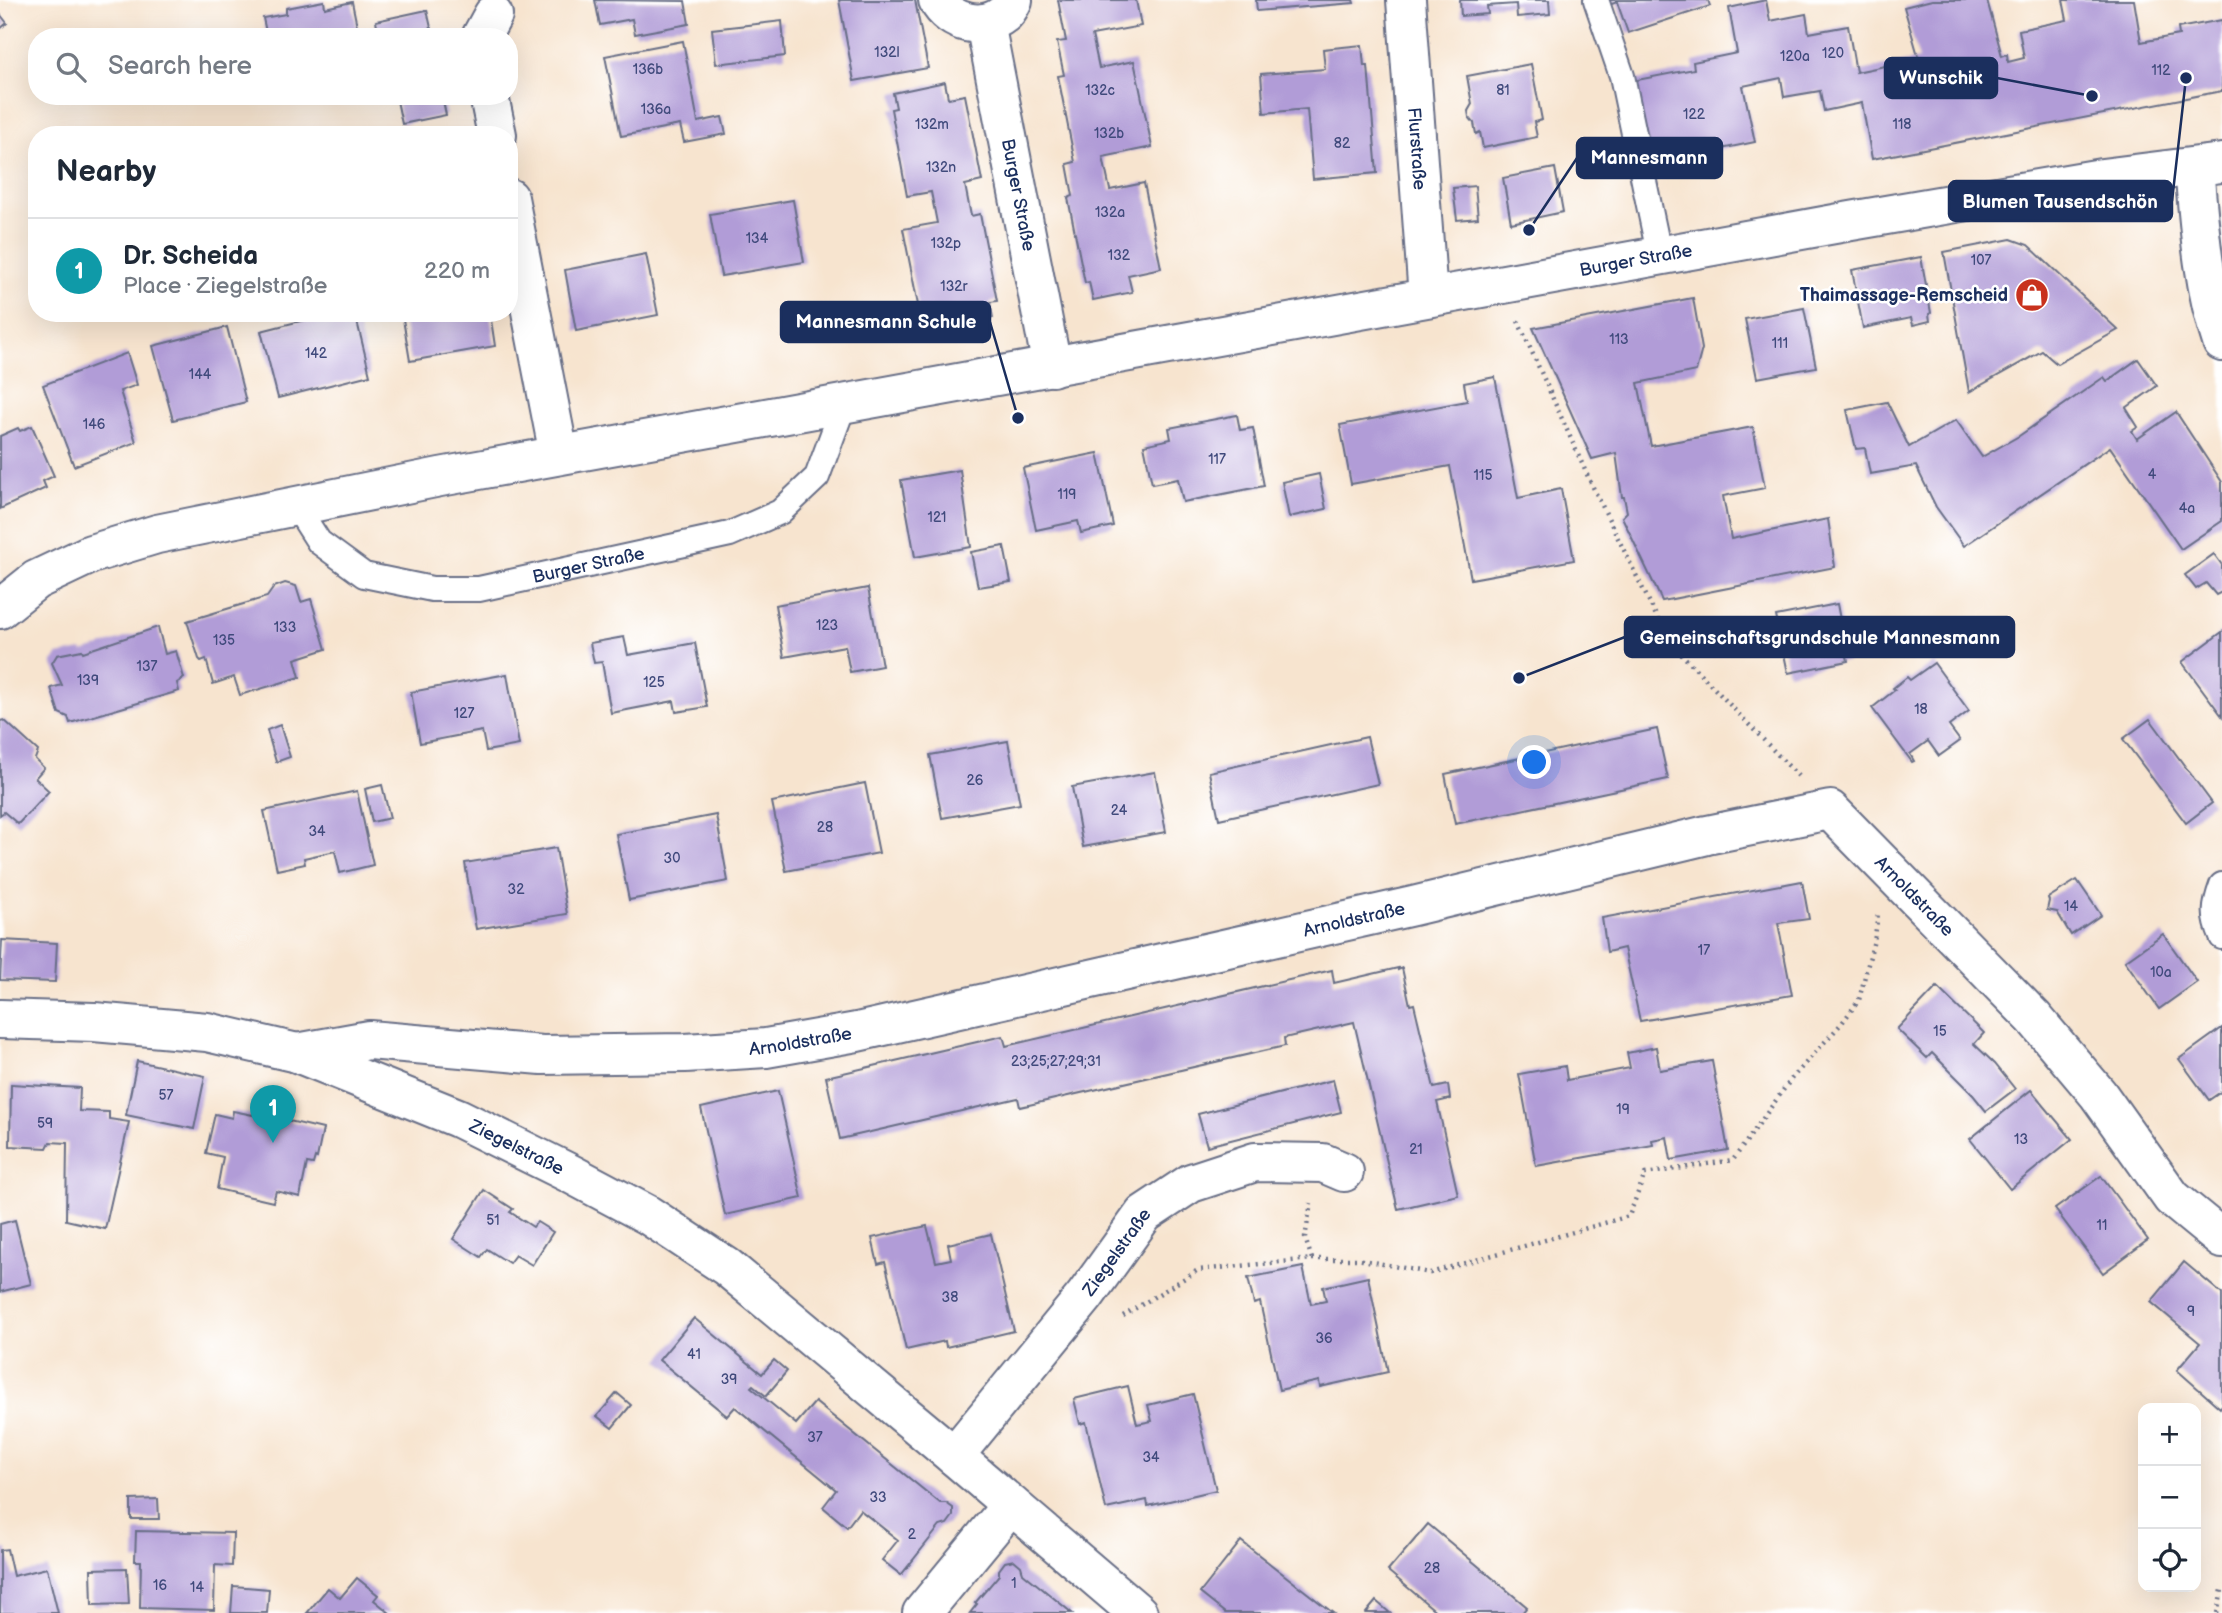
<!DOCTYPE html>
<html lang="en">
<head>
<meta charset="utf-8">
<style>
	:root { --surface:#fff; --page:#f6f6f7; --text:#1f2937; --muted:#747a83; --line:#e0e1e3; --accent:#1a73e8 }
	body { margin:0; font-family:"Balsamiq Sans",sans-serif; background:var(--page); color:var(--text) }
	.controls { position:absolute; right:21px; bottom:21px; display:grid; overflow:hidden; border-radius:14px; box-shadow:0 7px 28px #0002 }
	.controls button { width:63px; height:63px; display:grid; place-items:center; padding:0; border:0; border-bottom:2px solid var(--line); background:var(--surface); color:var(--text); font:35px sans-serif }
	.you { position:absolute; left:1535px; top:763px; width:24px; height:24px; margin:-18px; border:5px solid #fff; border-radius:50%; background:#1a73e8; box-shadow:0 0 0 10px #1a73e833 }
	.badge { display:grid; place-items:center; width:46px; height:46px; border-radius:50%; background:var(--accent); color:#fff; font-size:23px; font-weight:700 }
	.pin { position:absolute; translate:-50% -58px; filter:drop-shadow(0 2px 4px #0008) }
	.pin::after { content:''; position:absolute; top:37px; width:24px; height:21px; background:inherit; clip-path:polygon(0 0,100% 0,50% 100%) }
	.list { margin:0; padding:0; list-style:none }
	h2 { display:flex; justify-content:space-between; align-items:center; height:91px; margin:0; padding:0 28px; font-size:30px }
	h2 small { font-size:23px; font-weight:400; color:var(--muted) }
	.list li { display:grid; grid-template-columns:46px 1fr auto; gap:21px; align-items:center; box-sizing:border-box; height:105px; padding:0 28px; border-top:2px solid var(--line) }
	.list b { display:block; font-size:26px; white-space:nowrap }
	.list p { margin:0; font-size:23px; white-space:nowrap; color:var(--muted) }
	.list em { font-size:23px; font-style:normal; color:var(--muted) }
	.icon { flex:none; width:38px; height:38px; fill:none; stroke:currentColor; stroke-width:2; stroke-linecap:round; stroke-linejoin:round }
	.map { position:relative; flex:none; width:2222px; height:1613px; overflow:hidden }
	.search { position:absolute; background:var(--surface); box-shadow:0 7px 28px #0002; left:28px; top:28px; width:490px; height:77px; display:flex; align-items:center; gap:18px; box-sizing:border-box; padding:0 24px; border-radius:28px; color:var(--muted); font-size:26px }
	.panel { position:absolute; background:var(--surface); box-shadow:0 7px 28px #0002; left:28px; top:126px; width:490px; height:196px; border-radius:28px }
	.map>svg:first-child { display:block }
	.building { fill:#b19cd7 }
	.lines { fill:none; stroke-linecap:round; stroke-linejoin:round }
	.service-casing { stroke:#686e86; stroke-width:28 }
	.minor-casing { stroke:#686e86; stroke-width:42 }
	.tertiary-casing { stroke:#686e86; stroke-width:42 }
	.secondary-casing { stroke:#686e86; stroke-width:42 }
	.path { stroke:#686e86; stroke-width:4.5; stroke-dasharray:2 5; stroke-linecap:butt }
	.service { stroke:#fff; stroke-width:24 }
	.minor { stroke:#fff; stroke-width:38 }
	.tertiary { stroke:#fff; stroke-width:38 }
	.secondary { stroke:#fff; stroke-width:38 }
	.labels { text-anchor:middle; stroke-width:5; stroke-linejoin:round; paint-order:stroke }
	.number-label { font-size:14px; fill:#404a7c }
	.street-label { font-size:18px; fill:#1b2f5e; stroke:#fff }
	.poi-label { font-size:18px; font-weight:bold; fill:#1b2f5e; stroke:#fff; text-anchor:end }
	.leader { fill:none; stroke:#1b2f5e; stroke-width:2.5 }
	.callout-dot { fill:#1b2f5e; stroke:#fff; stroke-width:2.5 }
	.callout { fill:#1b2f5e; stroke:#1b2f5e; stroke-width:2.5 }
	.callout-label { font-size:19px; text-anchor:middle; font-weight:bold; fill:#fff }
</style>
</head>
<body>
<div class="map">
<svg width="2222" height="1613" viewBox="0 0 2222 1613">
	<rect width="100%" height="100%" fill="#fff"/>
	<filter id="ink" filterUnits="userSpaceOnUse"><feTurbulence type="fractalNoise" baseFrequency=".0143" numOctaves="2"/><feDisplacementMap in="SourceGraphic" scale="14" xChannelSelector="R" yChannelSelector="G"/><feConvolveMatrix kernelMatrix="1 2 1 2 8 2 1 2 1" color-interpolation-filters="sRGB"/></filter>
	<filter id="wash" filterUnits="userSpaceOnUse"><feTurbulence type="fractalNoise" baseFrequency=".00686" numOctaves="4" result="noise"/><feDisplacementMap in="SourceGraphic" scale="28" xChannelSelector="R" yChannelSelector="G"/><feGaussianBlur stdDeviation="1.57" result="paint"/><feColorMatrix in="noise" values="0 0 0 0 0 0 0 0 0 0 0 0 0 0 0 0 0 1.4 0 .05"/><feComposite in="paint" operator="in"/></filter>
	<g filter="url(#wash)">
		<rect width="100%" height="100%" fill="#f7e4cf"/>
		<g id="blocks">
			<g class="building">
				<path d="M595 0 685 1 689 24 635 34 632 19 600 25Z"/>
				<path d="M839 0H915L928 68 854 81Z"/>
				<path d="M1058 0H1136L1141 26 1092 35 1099 68 1134 61 1152 147 1103 157 1110 190 1144 183 1161 268 1128 275 1132 292 1093 300 1089 282 1085 283 1068 198 1073 196 1067 164 1075 162 1058 76 1064 75 1057 42 1066 41Z"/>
				<path d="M1256 0H1353L1354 3 1257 11Z"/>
				<path d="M1460 0H1549L1550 14 1517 17 1516 4 1487 6 1488 14 1461 16Z"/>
				<path d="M1607 0H1708L1710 6 1628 33 1617 2 1609 5Z"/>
				<path d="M1766 0 1770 21 1806 14 1809 33 1848 26 1856 72 1919 59 1904 7 1932 0H1987L2002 56 2007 54 2008 62 2024 58 2019 30 2067 20 2063 0H2134L2141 42 2179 35 2178 28 2222 20V91L1872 159 1862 103 1824 111 1820 91 1784 97 1781 78 1743 86 1755 142 1697 154 1700 165 1664 171 1663 166 1649 169 1632 81 1694 69 1693 62 1737 53 1729 8Z"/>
				<path d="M324 1 325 8 352 2 358 31 377 27 376 21 427 10 433 37H267L263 18 286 14V8Z"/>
				<path d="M0 14 7 23 0 29Z"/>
				<path d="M782 21 785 56 716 64 712 29Z"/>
				<path d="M683 41 698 122 722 117 726 134 684 142 680 125 621 136 605 56Z"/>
				<path d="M1362 45 1364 66H1368L1377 173 1313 179 1307 109 1264 113 1261 74 1325 69 1323 49Z"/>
				<path d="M1531 64 1542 120 1534 122 1537 137 1483 148 1480 132 1476 134 1474 123 1469 117 1468 111 1472 104 1467 76Z"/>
				<path d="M945 82 948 98 965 95 982 181 965 185 971 216 980 214 997 301 990 302 993 318 956 325 952 309 920 315 903 229 937 223 931 192 907 196 891 109 896 108 893 93Z"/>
				<path d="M396 96H442L446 115 402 124Z"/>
				<path d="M1555 168 1563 212 1511 223 1503 178Z"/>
				<path d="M1475 186 1478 218 1457 220 1453 188Z"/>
				<path d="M793 200 804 262 721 276 710 214Z"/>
				<path d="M2011 239 2028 245 2118 330 2057 364 2042 351 1969 392 1944 252Z"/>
				<path d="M646 254 658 315 576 331 565 270Z"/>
				<path d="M1921 257 1931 313 1929 314 1930 321 1913 325 1911 318 1863 328 1852 270Z"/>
				<path d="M1693 298 1702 349 1696 371 1638 383 1651 446 1753 427 1765 488 1723 496 1731 539 1828 519 1835 567 1662 601 1622 517 1627 512 1624 497H1622L1616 453 1592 459 1533 328Z"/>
				<path d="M1804 308 1816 367 1757 378 1745 319Z"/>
				<path d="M332 313H355L370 375 278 398 261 331Z"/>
				<path d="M402 313H490L495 346 410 361Z"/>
				<path d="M227 327 246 402 173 420 153 346Z"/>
				<path d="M127 353 137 385 120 391 136 442 74 466 43 385Z"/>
				<path d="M2138 359 2157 386 2126 408 2138 427 2132 431 2137 439 2176 412 2222 482V521L2181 549 2110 447 1964 546 1936 507 1916 466 1870 474 1865 448 1856 449 1847 410 1887 402 1909 447 1956 420 1982 457 2019 436 2104 377 2107 381Z"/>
				<path d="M1495 377 1518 498 1561 489 1574 560 1471 579 1450 466 1351 484 1340 425 1467 401 1464 383Z"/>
				<path d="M1237 415 1240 430 1253 428 1264 486 1183 502 1178 479 1152 484 1144 445 1171 439 1169 428Z"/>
				<path d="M32 426 54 476 43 481 46 488 0 509V436L18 428 20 431Z"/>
				<path d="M1098 453 1113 526 1081 533 1078 521 1036 530 1023 468Z"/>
				<path d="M960 470 971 547 915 557 901 480Z"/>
				<path d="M1319 474 1326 509 1289 517 1282 482Z"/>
				<path d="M1004 546 1011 582 978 587 971 552Z"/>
				<path d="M2214 554 2222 565V592L2216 595 2206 583 2196 589 2185 575Z"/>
				<path d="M285 583 296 586 301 602 311 599 326 649 295 659 300 677 240 695 234 677 213 684 206 659 201 661 199 659 187 621 267 597 274 587Z"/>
				<path d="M868 588 882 666 850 672 845 646 784 657 775 605Z"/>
				<path d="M1837 604 1848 661 1788 673 1776 616Z"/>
				<path d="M158 627 165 654 176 651 184 678 177 683 179 691 70 723 68 717 59 713 51 688 62 685 52 663 57 655 82 650 83 652Z"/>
				<path d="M2222 632V716L2182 662Z"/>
				<path d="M624 637 628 655 695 643 707 707 676 712 674 701 611 713 602 662 594 663 590 643Z"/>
				<path d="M1934 663 1969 711 1949 726 1960 741 1939 756 1928 741 1910 754 1914 761 1912 762 1872 708 1895 690 1893 688 1907 677 1910 680Z"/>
				<path d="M507 674 519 745 486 751 482 731 420 743 411 692Z"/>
				<path d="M2150 719 2212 803 2186 823 2123 739Z"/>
				<path d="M4 720 38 751 35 759 44 768 35 778 49 791 18 824 4 812 0 815V721Z"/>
				<path d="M280 725 290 757 276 762 267 730Z"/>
				<path d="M1657 729 1668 779 1455 824 1445 774Z"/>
				<path d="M1367 737 1378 784 1219 819 1209 772Z"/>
				<path d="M1008 741 1020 804 942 818 930 755Z"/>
				<path d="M1155 772 1166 832 1083 847 1072 787Z"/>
				<path d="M865 783 879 853 786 871 772 802Z"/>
				<path d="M382 785 390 818 372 822 365 789Z"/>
				<path d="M357 791 373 865 340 873 335 851 304 858 305 864 277 870 264 811Z"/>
				<path d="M716 815 728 881 629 900 616 834Z"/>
				<path d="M556 848 567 914 476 929 465 863Z"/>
				<path d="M2077 880 2101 915 2071 935 2057 912 2047 910 2049 901 2048 898Z"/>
				<path d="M1802 881 1809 919 1778 923 1792 995 1640 1021 1624 948 1607 952 1602 918Z"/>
				<path d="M2163 934 2197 982 2159 1009 2125 961Z"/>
				<path d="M2 940 57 943 55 982 0 980Z"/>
				<path d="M1398 968V970L1402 968 1410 1005 1414 1004 1434 1088 1448 1085 1450 1099 1437 1102 1458 1195 1398 1209 1354 1022 1284 1038 1285 1046 1020 1107 1018 1098 840 1139 826 1077 1003 1036 1006 1046 1332 970 1334 983Z"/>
				<path d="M1937 987 1984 1033 1974 1044 1995 1064 2015 1089 1986 1111 1969 1090 1932 1053 1927 1058 1897 1029Z"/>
				<path d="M2222 1028V1091L2209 1100 2179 1059Z"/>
				<path d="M1656 1047 1660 1070 1712 1061 1728 1150 1671 1160 1667 1137 1652 1140 1653 1145 1536 1166 1519 1074 1565 1066 1567 1080 1630 1068 1627 1053Z"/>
				<path d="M137 1061 205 1076 194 1129 126 1115Z"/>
				<path d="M1333 1080 1341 1112 1207 1146 1198 1114Z"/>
				<path d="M11 1084 80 1088 79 1111 109 1112V1119L129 1122 105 1229 66 1220 67 1143 50 1142 47 1148 10 1146Z"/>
				<path d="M2031 1090 2072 1139 2010 1189 1970 1139Z"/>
				<path d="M778 1091 802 1198 725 1215 701 1108Z"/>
				<path d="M255 1106 275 1112 284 1109 289 1115V1121L323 1129 317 1158 315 1157 313 1164 307 1163 300 1197 276 1191 273 1202 217 1189 223 1157 206 1153 215 1114 232 1118 233 1111 253 1115Z"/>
				<path d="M2101 1176 2148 1240 2103 1273 2055 1209Z"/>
				<path d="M484 1190 513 1209 510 1212 533 1227 537 1222 553 1232 532 1265 515 1255 509 1263 487 1249 481 1257 453 1239Z"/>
				<path d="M15 1220 31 1284 0 1292V1224Z"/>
				<path d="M927 1226 936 1262 951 1259 948 1244 991 1234 1014 1331 946 1347 945 1341 906 1350 885 1262 878 1264 872 1238Z"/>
				<path d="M2184 1262 2222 1294V1405L2220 1408 2177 1370 2200 1343 2151 1302Z"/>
				<path d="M1303 1267 1311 1304 1326 1301 1323 1287 1368 1277 1388 1372 1320 1387 1319 1381 1279 1390 1260 1302 1254 1304 1248 1278Z"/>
				<path d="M694 1318 762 1374 774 1360 787 1371 766 1396 753 1385 751 1387 796 1424 815 1402 940 1503H946L953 1508V1516L947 1524 940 1526 901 1575 882 1560 898 1540 860 1510 847 1527 823 1507 836 1490 735 1407 727 1416 659 1360Z"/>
				<path d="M1128 1386 1137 1424 1152 1421 1148 1405 1193 1394 1216 1490 1148 1506 1147 1500 1106 1509 1086 1422 1080 1424 1074 1399Z"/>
				<path d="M617 1393 631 1405 612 1428 597 1416Z"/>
				<path d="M158 1499 159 1519H131V1500Z"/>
				<path d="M1428 1524 1527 1607 1522 1613H1438L1388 1571Z"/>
				<path d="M136 1531 233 1533 232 1566 215 1565 214 1610 140 1608 141 1561H135Z"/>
				<path d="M1241 1541 1333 1613H1225L1200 1593Z"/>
				<path d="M7 1549 13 1576 47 1568 58 1613H0V1550Z"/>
				<path d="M1014 1560 1021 1566 1023 1573 1072 1613H970L977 1604 975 1603 999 1575V1570L1005 1562Z"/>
				<path d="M127 1568 129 1604 92 1605 91 1569Z"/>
				<path d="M357 1578 378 1595 374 1600 390 1613H307L328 1588 340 1598Z"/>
				<path d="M233 1586 269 1589 267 1613H231Z"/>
				<path d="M1376 1601 1390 1613H1366Z"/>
			</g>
		</g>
	</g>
	<g filter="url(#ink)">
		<use href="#blocks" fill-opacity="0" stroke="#686e86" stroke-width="2"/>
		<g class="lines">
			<g class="service-casing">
				<g id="service">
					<path d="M1596 0 1622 76 1660 258"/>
					<path id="s1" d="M296 506 319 542 364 575 432 589H479L730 534 780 512 817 477 844 404"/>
					<path d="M2222 885C2214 907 2213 916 2222 937"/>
				</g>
			</g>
			<g class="minor-casing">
				<g id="minor">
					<path d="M938 0C950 24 983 31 1004 14 1008 11 1011 4 1013 0"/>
					<path id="s2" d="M1406 0 1428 297"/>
					<path id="s3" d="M985 23 1052 367"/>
					<path d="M481 37 493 15"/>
					<path d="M489 96 497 135"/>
					<path d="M509 198 559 455"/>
					<path id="s4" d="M297 1053 369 1040 542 1055 685 1053 766 1048 857 1032 1413 906 1707 835 1830 810 2034 1018 2098 1094 2172 1198 2222 1239"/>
					<path id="s5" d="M954 1456 1085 1296 1144 1214 1191 1183 1255 1162 1323 1163 1344 1172"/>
					<path d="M922 1613 1011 1505"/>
				</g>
			</g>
			<g class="tertiary-casing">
				<g id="tertiary">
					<path id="s6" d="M0 1019 94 1022 207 1032 297 1053 458 1118 571 1174 648 1215 727 1267 954 1456 1138 1613"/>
				</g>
			</g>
			<g class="secondary-casing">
				<g id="secondary">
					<path d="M2194 167C2199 225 2203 286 2222 342"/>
					<path id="s7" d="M0 609 36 580 91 554 157 534 440 477 1851 221 2102 178 2222 163"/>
				</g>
			</g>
			<g class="path">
				<path d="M1518 321 1589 479 1668 640 1798 776"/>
				<path d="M1312 1259H1357L1430 1273 1629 1216 1645 1174 1733 1160 1792 1078 1842 1023 1859 1000 1875 936 1878 914"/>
				<path d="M1123 1316 1198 1270 1312 1259 1305 1238 1311 1203"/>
				<path d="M2217 1613 2222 1590"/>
			</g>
			<use href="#service" class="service"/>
			<use href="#minor" class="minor"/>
			<use href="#tertiary" class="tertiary"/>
			<use href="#secondary" class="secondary"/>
		</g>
	</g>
	<defs>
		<g id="shop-disc" transform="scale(1.75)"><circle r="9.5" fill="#c8321e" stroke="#fff"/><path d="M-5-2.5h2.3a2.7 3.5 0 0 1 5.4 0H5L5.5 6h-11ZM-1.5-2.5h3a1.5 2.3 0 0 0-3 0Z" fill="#fff"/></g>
	</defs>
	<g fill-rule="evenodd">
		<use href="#shop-disc" x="2032" y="295"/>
	</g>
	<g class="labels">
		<g class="number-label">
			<text x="887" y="57">132l</text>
			<text x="1833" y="58">120</text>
			<text x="1795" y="61">120a</text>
			<text x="648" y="74">136b</text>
			<text x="2161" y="75">112</text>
			<text x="1100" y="95">132c</text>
			<text x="1503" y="95">81</text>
			<text x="656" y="114">136a</text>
			<text x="1694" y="119">122</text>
			<text x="932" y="129">132m</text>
			<text x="1902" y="129">118</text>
			<text x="1109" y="138">132b</text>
			<text x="1342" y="148">82</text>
			<text x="941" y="172">132n</text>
			<text x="1110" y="217">132a</text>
			<text x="757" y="243">134</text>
			<text x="946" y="248">132p</text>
			<text x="1119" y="260">132</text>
			<text x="1981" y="265">107</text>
			<text x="954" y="291">132r</text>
			<text x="1619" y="344">113</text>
			<text x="1780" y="348">111</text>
			<text x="316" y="358">142</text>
			<text x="200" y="379">144</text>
			<text x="94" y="429">146</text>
			<text x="1217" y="464">117</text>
			<text x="2152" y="479">4</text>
			<text x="1483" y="480">115</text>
			<text x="1067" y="499">119</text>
			<text x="2187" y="513">4a</text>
			<text x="937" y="522">121</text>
			<text x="827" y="630">123</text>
			<text x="285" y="632">133</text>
			<text x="224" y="645">135</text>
			<text x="147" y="671">137</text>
			<text x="88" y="685">139</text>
			<text x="654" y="687">125</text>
			<text x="1921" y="714">18</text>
			<text x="464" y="718">127</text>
			<text x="975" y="785">26</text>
			<text x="1119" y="815">24</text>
			<text x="825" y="832">28</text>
			<text x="317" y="836">34</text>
			<text x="672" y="863">30</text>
			<text x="516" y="894">32</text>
			<text x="2071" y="911">14</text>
			<text x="1704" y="955">17</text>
			<text x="2161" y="977">10a</text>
			<text x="1940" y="1036">15</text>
			<text x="1056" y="1066">23;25;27;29;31</text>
			<text x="166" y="1100">57</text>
			<text x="1623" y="1114">19</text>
			<text x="45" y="1128">59</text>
			<text x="2021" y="1144">13</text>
			<text x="1416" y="1154">21</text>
			<text x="493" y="1225">51</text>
			<text x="2102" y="1230">11</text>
			<text x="950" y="1302">38</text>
			<text x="2191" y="1316">9</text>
			<text x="1324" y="1343">36</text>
			<text x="694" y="1359">41</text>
			<text x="729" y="1384">39</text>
			<text x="815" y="1442">37</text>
			<text x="1151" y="1462">34</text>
			<text x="878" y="1502">33</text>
			<text x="912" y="1539">2</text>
			<text x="1432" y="1573">28</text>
			<text x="1014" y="1588">1</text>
			<text x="160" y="1590">16</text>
			<text x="197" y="1592">14</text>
		</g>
		<g class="street-label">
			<text dy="6" stroke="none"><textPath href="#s2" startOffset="149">Flurstraße</textPath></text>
			<text dy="6" stroke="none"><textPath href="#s3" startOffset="175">Burger Straße</textPath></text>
			<text dy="6" stroke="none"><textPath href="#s7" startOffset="1680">Burger Straße</textPath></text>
			<text dy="6" stroke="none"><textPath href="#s1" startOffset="327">Burger Straße</textPath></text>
			<text dy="6" stroke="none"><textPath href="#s4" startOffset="1682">Arnoldstraße</textPath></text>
			<text dy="6" stroke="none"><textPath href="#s4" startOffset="1073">Arnoldstraße</textPath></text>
			<text dy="6" stroke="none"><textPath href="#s4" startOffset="506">Arnoldstraße</textPath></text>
			<text dy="6" stroke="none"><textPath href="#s6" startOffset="539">Ziegelstraße</textPath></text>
			<text dy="6" stroke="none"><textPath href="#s5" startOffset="261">Ziegelstraße</textPath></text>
		</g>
		<g class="poi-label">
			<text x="2008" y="301">Thaimassage-Remscheid</text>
		</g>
	</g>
	<path class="leader" d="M2092 96L1997 78M1529 230L1577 158M2186 78L2172 201M1018 418L990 322M1519 678L1625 637"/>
	<g class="callout-dot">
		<circle cx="2092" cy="96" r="7"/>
		<circle cx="1529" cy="230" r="7"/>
		<circle cx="2186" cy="78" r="7"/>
		<circle cx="1018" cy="418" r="7"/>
		<circle cx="1519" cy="678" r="7"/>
	</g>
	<g class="callout">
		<rect x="1885" y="58" width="112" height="40" rx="7"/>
		<rect x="1577" y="138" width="145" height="40" rx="7"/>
		<rect x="1949" y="181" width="223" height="40" rx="7"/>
		<rect x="781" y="302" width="209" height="40" rx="7"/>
		<rect x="1625" y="617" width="389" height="40" rx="7"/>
	</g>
	<g class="callout-label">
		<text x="1941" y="84">Wunschik</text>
		<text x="1649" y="164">Mannesmann</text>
		<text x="2060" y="208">Blumen Tausendschön</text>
		<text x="886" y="328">Mannesmann Schule</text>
		<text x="1820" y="644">Gemeinschaftsgrundschule Mannesmann</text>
	</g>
</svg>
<div class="controls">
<button>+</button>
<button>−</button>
<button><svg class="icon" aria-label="locate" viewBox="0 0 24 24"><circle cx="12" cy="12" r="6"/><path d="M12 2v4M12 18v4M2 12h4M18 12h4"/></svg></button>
</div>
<div class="you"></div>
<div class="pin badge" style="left:273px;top:1143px;background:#0f9aa8">1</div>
<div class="search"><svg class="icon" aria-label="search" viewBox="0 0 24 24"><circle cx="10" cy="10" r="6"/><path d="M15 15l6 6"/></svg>Search here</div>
<section class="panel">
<h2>Nearby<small></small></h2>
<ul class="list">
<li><span class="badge" style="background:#0f9aa8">1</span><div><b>Dr. Scheida</b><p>Place · Ziegelstraße</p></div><em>220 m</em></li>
</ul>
</section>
</div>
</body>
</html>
